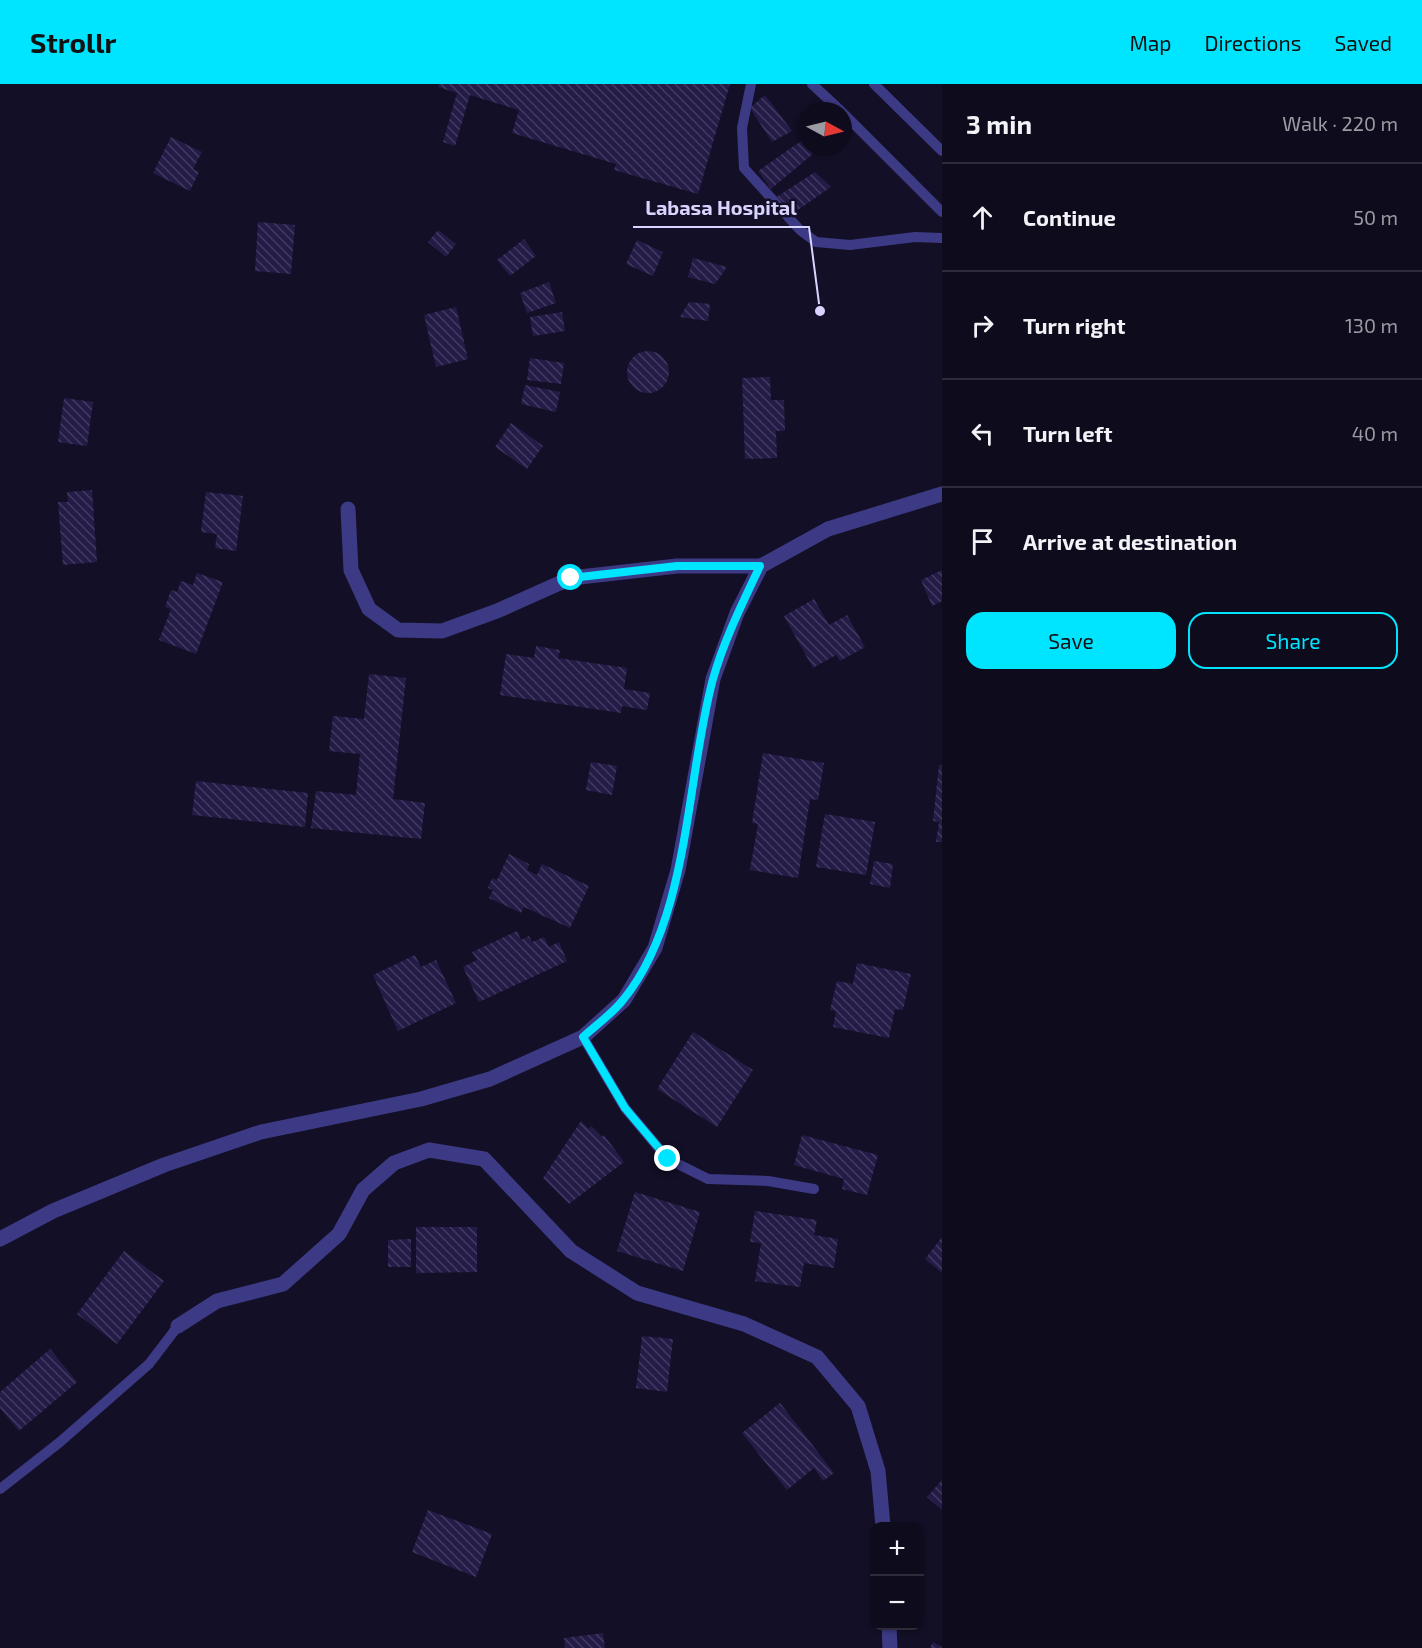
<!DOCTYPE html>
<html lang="en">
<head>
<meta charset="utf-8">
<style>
	:root { --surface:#0e0b1c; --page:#171425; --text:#f1f3f6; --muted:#9b9ba3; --line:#2e2b3b; --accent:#00e5ff }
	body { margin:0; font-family:"Exo 2",sans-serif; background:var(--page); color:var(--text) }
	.controls { position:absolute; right:18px; bottom:18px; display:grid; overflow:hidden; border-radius:12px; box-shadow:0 2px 4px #0004 }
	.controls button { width:54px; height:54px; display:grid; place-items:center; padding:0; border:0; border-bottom:2px solid var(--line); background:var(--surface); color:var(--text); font:30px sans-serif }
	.compass { position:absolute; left:798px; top:18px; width:54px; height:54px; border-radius:50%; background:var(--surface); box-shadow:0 2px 4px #0004; rotate:97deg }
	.stop { position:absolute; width:18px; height:18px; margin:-14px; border:4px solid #00e5ff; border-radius:50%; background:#fff }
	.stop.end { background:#00e5ff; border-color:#fff; box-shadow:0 2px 6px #0008 }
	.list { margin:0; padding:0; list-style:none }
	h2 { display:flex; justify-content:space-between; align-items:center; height:78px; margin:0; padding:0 24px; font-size:26px }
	h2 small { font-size:20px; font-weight:400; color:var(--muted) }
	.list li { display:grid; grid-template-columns:39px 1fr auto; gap:18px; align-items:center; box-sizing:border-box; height:108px; padding:0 24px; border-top:2px solid var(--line) }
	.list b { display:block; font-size:22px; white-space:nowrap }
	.list em { font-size:20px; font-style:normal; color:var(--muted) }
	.actions { display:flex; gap:12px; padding:18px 24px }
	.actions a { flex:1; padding:14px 0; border:2px solid var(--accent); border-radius:18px; text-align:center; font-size:21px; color:var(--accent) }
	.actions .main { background:var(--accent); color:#111 }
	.icon { flex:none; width:33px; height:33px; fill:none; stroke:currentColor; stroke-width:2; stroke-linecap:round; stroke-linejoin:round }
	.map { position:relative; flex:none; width:942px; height:1564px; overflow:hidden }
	header { display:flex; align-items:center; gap:36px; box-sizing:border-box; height:84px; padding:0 30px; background:var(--accent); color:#111 }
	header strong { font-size:28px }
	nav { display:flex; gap:33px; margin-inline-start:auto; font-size:21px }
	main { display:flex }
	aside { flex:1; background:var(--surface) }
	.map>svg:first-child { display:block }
	.building { fill:url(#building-back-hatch) }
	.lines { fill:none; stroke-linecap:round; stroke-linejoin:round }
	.service { stroke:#3d3a85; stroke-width:10 }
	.minor { stroke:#3d3a85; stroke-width:15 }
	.route { stroke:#00e5ff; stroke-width:8 }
	.leader { fill:none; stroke:#d9d4ff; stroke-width:2 }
	.callout-dot { fill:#d9d4ff; stroke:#130f26; stroke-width:2 }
	.callout-label { font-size:20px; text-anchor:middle; font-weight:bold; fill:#d9d4ff; stroke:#130f26; stroke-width:5; stroke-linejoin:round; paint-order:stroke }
</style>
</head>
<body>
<header>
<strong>Strollr</strong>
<nav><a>Map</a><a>Directions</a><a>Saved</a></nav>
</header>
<main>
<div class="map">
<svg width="942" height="1564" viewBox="0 0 942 1564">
	<defs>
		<pattern id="building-back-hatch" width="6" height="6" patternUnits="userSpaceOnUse" patternTransform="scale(1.5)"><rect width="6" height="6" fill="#241b47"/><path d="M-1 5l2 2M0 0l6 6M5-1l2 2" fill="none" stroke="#433b63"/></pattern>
	</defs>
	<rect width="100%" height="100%" fill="#130f26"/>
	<g class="building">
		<path d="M439 0H730L698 110 614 86 616 80 512 49 519 26 470 11 455 62 443 58 457 9 438 3Z"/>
		<path d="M765 11 792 47 772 58 750 24Z"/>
		<path d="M171 53 202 68 193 85 199 88 190 107 153 89Z"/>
		<path d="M801 57 814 69 771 105 758 87Z"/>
		<path d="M815 88 831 103 795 128 775 114Z"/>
		<path d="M258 138 295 141 291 190 255 187Z"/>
		<path d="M438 146 456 160 446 173 428 158Z"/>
		<path d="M524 155 536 172 510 192 497 176Z"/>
		<path d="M637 156 663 168 653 192 626 180Z"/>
		<path d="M693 174 727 183 715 200 688 193Z"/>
		<path d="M549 198 556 219 527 229 520 209Z"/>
		<path d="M689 218 710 220 708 237 680 233Z"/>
		<path d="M456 223 468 275 436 283 424 231Z"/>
		<path d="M562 228 565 247 533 252 530 233Z"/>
		<circle cx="648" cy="288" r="21"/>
		<path d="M530 274 564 279 561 300 527 296Z"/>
		<path d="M770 293 771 316H784L785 347H776L777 374 745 375 742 294Z"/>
		<path d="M525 301 560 308 556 328 521 320Z"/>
		<path d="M64 314 93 318 87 362 58 358Z"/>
		<path d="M511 339 543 362 527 385 495 363Z"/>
		<path d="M92 406 97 478 63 481 58 418H68L67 408Z"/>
		<path d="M206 408 243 412 236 467 215 464 217 450 201 448Z"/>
		<path d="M942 486V517L932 522 921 496Z"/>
		<path d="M197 489 223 498 196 570 159 556 171 525 165 523 171 506 177 508 181 497 193 501Z"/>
		<path d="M814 515 829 541 847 531 865 563 840 577 836 571 813 584 784 532Z"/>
		<path d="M536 562 560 566 558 574 627 584 624 605 650 609 647 626 622 622 621 629 500 611 506 570 534 574Z"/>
		<path d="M369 590 406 594 393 715 425 719 421 755 311 744 316 707 356 711 360 670 329 667 333 632 364 635Z"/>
		<path d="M763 669 824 679 818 716 810 715 798 794 750 786 758 740 752 739Z"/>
		<path d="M591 678 617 682 612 711 586 706Z"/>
		<path d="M939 681H942V758H936L939 738 933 737Z"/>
		<path d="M196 697 308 709 305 743 192 731Z"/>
		<path d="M825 730 875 738 866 791 816 783Z"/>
		<path d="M509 770 529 780 527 786 537 791 542 780 589 802 570 844 524 823 521 829 489 814 493 806 488 804 492 794 497 796Z"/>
		<path d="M874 777 893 780 890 804 870 800Z"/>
		<path d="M517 847 521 856 529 852 532 858 544 853 549 863 559 858 567 877 479 918 463 883 477 876 472 868Z"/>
		<path d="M415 871 421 883 436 876 456 919 398 947 373 891Z"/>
		<path d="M857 879 911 890 903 926 895 925 889 954 833 943 836 927 830 926 837 897 853 900Z"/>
		<path d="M693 948 753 986 717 1043 657 1005Z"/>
		<path d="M581 1037 589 1045 591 1042 602 1053 604 1051 624 1078 569 1120 543 1094Z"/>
		<path d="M802 1051 878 1071 867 1111 842 1105 844 1095 794 1081Z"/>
		<path d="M635 1108 700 1128 683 1187 617 1167Z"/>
		<path d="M755 1127 817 1136 814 1151 838 1155 834 1184 804 1179 800 1203 755 1197 761 1159 750 1158Z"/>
		<path d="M416 1143H477V1188L416 1189Z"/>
		<path d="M942 1153V1189L925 1175Z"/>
		<path d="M411 1155V1183H388V1156Z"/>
		<path d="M124 1167 164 1197 117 1260 77 1230Z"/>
		<path d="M642 1252 673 1255 667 1308 636 1304Z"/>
		<path d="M50 1265 77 1298 19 1347 0 1324V1308Z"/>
		<path d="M780 1319 834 1389 823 1397 814 1384 787 1406 742 1349Z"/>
		<path d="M942 1396V1426L927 1413Z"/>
		<path d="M428 1426 492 1450 476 1493 412 1468Z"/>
		<path d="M603 1549 605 1564H565L564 1554Z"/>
		<path d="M933 1558 942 1563V1564H930Z"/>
	</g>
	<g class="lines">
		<g class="service">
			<path d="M751 0 742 44 744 84 800 146 816 158 850 161 915 153 942 154"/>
			<path d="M812 0 841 27"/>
			<path d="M874 0 942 67"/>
			<path d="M843 29 942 128"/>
			<path d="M583 953 625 1024 668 1075 708 1095 768 1097 814 1105"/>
			<path d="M0 1405 60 1358 149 1280 178 1242"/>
		</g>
		<g class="minor">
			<path d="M348 425 351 486 369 525 398 546 442 547 497 527 571 494 677 482H761"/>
			<path d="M0 1155 53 1127 164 1081 261 1048 421 1015 490 995 583 953 624 916 655 864 678 786 713 595 737 529 761 482 828 445 942 410"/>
			<path d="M178 1242 217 1217 283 1200 339 1150 363 1106 394 1079 429 1066 484 1075 571 1167 637 1209 744 1240 817 1273 858 1322 878 1387 883 1442"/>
			<path d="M889 1542 890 1564"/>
		</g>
	</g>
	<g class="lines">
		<path class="route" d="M571 494 677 482H760C743 518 724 556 713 595 686 693 690 835 623 916 612 930 596 941 583 953L625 1024 668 1075"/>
	</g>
	<path class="leader" d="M820 227L809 143H633"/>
	<circle class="callout-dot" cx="820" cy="227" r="6"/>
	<g class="callout-label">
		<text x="721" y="131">Labasa Hospital</text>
	</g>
</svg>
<div class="controls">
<button>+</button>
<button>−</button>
</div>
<svg class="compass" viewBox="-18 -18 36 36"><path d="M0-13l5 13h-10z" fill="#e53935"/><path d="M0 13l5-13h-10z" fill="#9b9ba3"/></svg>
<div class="stop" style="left:571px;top:494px"></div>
<div class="stop end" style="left:668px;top:1075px"></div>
</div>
<aside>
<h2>3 min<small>Walk · 220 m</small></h2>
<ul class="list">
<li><svg class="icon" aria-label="ahead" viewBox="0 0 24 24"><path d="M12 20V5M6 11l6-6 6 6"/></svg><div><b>Continue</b></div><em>50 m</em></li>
<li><svg class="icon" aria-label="right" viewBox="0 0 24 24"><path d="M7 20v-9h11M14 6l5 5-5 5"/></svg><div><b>Turn right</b></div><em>130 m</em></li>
<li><svg class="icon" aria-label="left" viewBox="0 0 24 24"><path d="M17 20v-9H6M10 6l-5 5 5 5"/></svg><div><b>Turn left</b></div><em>40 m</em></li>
<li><svg class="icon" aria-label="arrive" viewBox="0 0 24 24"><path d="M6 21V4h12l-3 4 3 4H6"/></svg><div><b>Arrive at destination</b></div></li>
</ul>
<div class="actions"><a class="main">Save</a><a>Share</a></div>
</aside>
</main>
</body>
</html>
